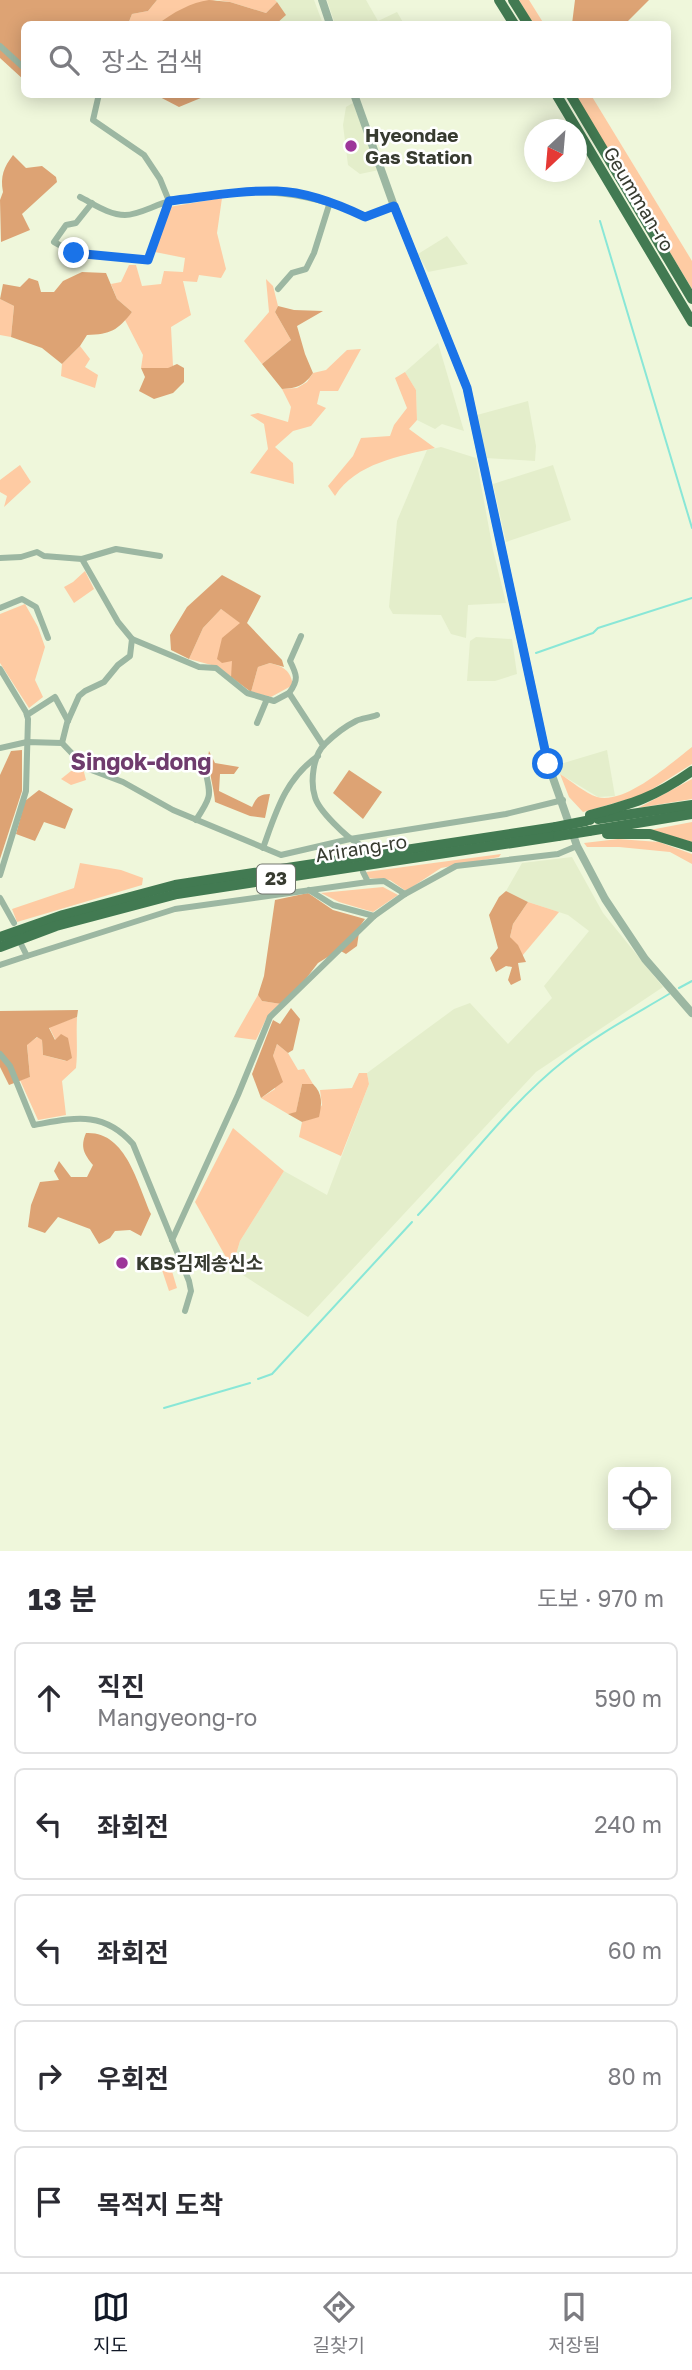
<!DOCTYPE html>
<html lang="ko">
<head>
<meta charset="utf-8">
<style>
	:root { --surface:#fff; --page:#f7f7f7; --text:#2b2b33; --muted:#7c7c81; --line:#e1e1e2; --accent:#111827 }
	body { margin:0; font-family:"Golos Text","Noto Sans KR",sans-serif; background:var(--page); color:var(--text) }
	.controls { position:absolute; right:21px; bottom:21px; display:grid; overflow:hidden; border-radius:10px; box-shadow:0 4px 18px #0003 }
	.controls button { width:63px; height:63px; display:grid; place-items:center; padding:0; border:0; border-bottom:2px solid var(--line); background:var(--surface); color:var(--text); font:35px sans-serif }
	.compass { position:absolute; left:524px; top:119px; width:63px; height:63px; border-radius:50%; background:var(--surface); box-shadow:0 4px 18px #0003; rotate:206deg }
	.stop { position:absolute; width:21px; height:21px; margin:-16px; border:5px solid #1a73e8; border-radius:50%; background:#fff }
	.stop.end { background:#1a73e8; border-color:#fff; box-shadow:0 2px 7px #0008 }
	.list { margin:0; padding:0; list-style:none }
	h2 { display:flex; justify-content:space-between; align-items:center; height:91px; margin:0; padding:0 28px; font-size:30px }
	h2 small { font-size:23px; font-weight:400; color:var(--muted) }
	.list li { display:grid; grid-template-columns:46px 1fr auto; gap:21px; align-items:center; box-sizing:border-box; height:112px; margin:0 14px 14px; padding:0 14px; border:2px solid var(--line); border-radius:10px }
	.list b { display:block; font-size:26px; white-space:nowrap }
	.list p { margin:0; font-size:23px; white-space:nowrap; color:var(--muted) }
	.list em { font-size:23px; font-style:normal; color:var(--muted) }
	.icon { flex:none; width:38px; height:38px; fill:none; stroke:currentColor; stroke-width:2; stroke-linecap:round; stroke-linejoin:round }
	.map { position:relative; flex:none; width:692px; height:1551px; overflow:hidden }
	.search { position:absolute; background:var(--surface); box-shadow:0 4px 18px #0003; left:21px; right:21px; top:21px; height:77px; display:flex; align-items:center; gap:18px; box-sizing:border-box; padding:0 24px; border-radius:10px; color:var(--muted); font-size:26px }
	.sheet { height:721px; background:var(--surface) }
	nav { display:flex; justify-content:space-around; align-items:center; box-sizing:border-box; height:98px; border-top:2px solid var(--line); background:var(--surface); font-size:19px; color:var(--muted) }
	nav a { display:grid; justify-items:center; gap:4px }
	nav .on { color:var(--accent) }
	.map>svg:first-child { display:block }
	.built { fill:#e4eecb }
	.green { fill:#fecba3 }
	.forest { fill:#dda374 }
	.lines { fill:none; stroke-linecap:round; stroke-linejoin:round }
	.stream { stroke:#89e7d7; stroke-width:2 }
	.minor { stroke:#9cb7a2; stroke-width:6 }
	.tertiary { stroke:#9cb7a2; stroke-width:8 }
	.trunk { stroke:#427a52; stroke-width:10 }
	.trunk-bridge { stroke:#427a52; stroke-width:10 }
	.route { stroke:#1a73e8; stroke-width:9 }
	.poi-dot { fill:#9d369a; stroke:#fff; stroke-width:2.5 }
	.labels { text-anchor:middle; stroke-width:5; stroke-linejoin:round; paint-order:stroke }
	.shield { fill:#fff; stroke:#73766e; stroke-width:2 }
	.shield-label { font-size:18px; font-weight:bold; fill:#373b30 }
	.poi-label { font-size:19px; font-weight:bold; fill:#373b30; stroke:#fff; text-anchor:start }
	.street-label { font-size:19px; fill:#373b30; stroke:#fff }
	.quarter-label { font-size:23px; font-weight:bold; fill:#6f3b6d; stroke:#fff }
</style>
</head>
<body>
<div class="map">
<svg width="692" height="1551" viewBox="0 0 692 1551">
	<rect width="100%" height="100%" fill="#eff7db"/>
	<g class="built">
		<path d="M275 0H314L323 24H276Z"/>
		<path d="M327 0H366L378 21 397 12 404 24H335Z"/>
		<path d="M353 103 379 170 360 174 348 165 343 125 346 107Z"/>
		<path d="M447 236 468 264 428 272 418 254Z"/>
		<path d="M438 343 464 431 442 424 435 429 417 420 416 390 405 372Z"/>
		<path d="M528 401 536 446 535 461 486 458 477 415Z"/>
		<path d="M441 447 476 458 493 550 506 603 468 605 466 638 451 634 441 615 393 614 389 607 397 521 427 450Z"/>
		<path d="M553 465 571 520 506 542 493 484Z"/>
		<path d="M476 637 512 639 517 674 495 681H467L470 641Z"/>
		<path d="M607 750 615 796 598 797 560 774 557 765Z"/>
		<path d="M572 857 603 913 663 987 536 1072 308 1317 232 1268 240 1241 284 1171 327 1195 369 1084 367 1073 454 1009 470 1003 508 1044 552 998 544 986 589 931 568 915 528 902 506 891 522 863Z"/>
	</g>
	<g class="green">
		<path d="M157 0H216L189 7 158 24H128L132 14 148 11Z"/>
		<path d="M217 0H275L277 2 266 13 230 2Z"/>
		<path d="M519 0H529L544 24H533Z"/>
		<path d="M575 95H591L692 261V289Z"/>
		<path d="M222 198 217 233 226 269 221 278 199 275 197 282 183 281 191 315 171 327 173 366 169 368H141L143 355 125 320 132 312 117 299 111 284 121 282 129 265H136L142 286 161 284 164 271 183 272 185 258 155 252 169 207Z"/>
		<path d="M266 279 273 286 278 306 275 312 291 340 262 364 244 341 269 312Z"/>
		<path d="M0 299 14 306 11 337 0 335Z"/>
		<path d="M80 346 90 359 85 367 98 375 95 388 61 376 62 364Z"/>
		<path d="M361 349 338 391H320L317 404 326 408 311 426 293 431 275 447 293 463 294 484 250 473 268 449 264 424 250 415 258 413 288 422 291 407 282 389 297 388 307 382 313 373 326 370 347 350Z"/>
		<path d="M405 372 416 390 417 420 409 429 435 448C400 456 356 463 335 496L328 486 353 456 361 438 390 436 394 425 407 408 395 378Z"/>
		<path d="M20 465 31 482 4 507 7 496 0 492V480Z"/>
		<path d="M85 571 94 589 74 603 64 587 73 582Z"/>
		<path d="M25 604 38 627 45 647 35 680 43 697 29 708 0 663V614Z"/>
		<path d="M221 609 241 623 231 677 219 667 189 659 203 628Z"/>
		<path d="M270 663C284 667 290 670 293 685L271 697 251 692 258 667Z"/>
		<path d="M692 747V764L643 795 583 812 569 797 560 774C571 781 585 793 597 797 625 805 671 763 692 747Z"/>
		<path d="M83 768 86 780 71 785 61 779 71 771Z"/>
		<path d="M692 779V799L638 808Z"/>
		<path d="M692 822V842L650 830Z"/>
		<path d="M618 839 659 842 692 854V864L670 852 619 847H587L584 843Z"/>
		<path d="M501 854 499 857 441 868 406 891 390 880 369 878 366 872Z"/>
		<path d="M80 863 121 870 143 878 142 885 17 922 12 909 74 888Z"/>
		<path d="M383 887 398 895 373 912 339 902 321 893Z"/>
		<path d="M528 902 559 912 522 956 510 937 513 924Z"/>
		<path d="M258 995 262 1001 281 1004 266 1019 256 1040 234 1037Z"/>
		<path d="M77 1017C76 1035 78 1051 76 1068L62 1081 66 1115 38 1120 20 1080 30 1077 27 1044 38 1037 42 1040 43 1055 66 1061 49 1027Z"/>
		<path d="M277 1044 288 1053 298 1070 304 1069 313 1084H302L296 1113 288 1114 261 1098 275 1089 273 1056Z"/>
		<path d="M359 1073H367L369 1084 341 1156 299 1137 302 1122 313 1118 322 1105 320 1090 352 1088Z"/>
		<path d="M233 1128 284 1171 240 1241 232 1268 195 1202Z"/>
		<path d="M171 1268 177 1288 169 1291 162 1270Z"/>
	</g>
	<g class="forest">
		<path d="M0 0H157L148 11 132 14 128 24H24V80L0 58Z"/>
		<path d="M209 0 230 2 266 13 277 2 286 15 276 24H158C172 13 192 2 209 0Z"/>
		<path d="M575 0H649L625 24H572Z"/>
		<path d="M156 95H208L179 107Z"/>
		<path d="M13 155 26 168 42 166 56 177 57 182 22 214 30 230 1 242 0 200 3 192C0 176 4 167 13 155Z"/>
		<path d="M82 272 106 273 117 299 132 312C117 331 111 334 87 335L80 346 62 364 42 348 11 337 14 306 0 299 3 284 20 287 29 278 38 281 41 292H54L63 281Z"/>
		<path d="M278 306 294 310 323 311 297 326 305 354 313 373C304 386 297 388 282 389L262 364 291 340 275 312Z"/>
		<path d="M177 364 184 368V382L173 393 154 399 139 391 145 377 141 368H168Z"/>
		<path d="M222 575 261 596 247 623 282 660 284 667 270 663 258 667 251 692 231 677 232 661 222 663 217 659 222 638 240 623 221 609 203 628 189 659 171 650 170 635 187 607Z"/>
		<path d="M22 750V791L0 859V775L11 751Z"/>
		<path d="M209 751 215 763 239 767 234 774H220L219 791 252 807C256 798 259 794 270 794L265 818 250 816 215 802C214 787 206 762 209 751Z"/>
		<path d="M349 770 382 792 363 819 333 793Z"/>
		<path d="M39 790 73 809 65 829 44 822 35 841 16 834 25 801Z"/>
		<path d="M506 891 528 902 513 924 510 937 518 945 526 962 518 963 521 980 511 985 508 980 512 967 506 966 496 972 490 958 498 948 489 915 499 897Z"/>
		<path d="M308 893 333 910 365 919 360 926 357 946 346 954 339 950 318 963 295 993 281 1004 262 1001 258 995 264 976 275 900Z"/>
		<path d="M291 1008 300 1019 293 1050 288 1053 277 1044 273 1056 283 1082 261 1098 252 1074 273 1020 280 1024Z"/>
		<path d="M78 1010 77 1017 49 1028 55 1040 61 1034 68 1038 72 1058 67 1061 43 1055 42 1040 37 1037 27 1045 30 1077 9 1085 0 1067V1011Z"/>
		<path d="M302 1084H313C323 1094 322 1104 319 1117L302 1122 288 1114 296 1112Z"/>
		<path d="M86 1133C126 1131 137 1183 151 1214L141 1236 130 1230 115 1231 110 1238 99 1244 90 1229 58 1217 45 1233 28 1227 31 1205 40 1182 59 1180 54 1171 59 1161 71 1177H87L93 1165C84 1154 80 1147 86 1133Z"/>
	</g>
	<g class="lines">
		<g class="stream">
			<path d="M600 221 692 528"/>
			<path d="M536 653 593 633 598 628 692 598"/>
			<path d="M679 988 692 981"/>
			<path d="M418 1215C467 1163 509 1104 565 1060 596 1035 634 1015 669 994"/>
			<path d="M258 1379 272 1374 412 1222"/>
			<path d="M164 1408 250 1383"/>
		</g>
		<g class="minor">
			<path d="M0 46 24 68"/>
			<path d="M80 197C94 204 109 215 125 215 139 215 156 204 171 201 242 188 298 186 365 217L394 206"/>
			<path d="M92 203 76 223 66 225 54 242 74 253 148 260 169 201 160 179 144 155 93 120 99 94"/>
			<path d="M278 289 292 273 306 269 314 253 330 202"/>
			<path d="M0 558 21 557 37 552 44 556 82 559 118 622 132 639 199 667 216 668 247 693 274 701 289 693 323 745"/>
			<path d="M82 559 116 549 160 556"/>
			<path d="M0 608 22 599 36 607 48 638"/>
			<path d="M0 669 26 712 28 719 26 791 0 875"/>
			<path d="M289 693C299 680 297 675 290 661L301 636"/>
			<path d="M27 715 55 697 68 721"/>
			<path d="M257 723 267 699"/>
			<path d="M62 743 67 723 79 696 85 691 104 682 118 665 130 656 132 639"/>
			<path d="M0 748 27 742 62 743 86 768 123 782 173 810 281 855 350 839 506 814 563 800"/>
			<path d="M196 820C214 793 210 795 204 764"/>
			<path d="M263 848C276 812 285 779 318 756"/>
			<path d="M360 850 359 844C347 838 318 810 315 797 310 782 313 755 325 744 333 736 346 726 356 721 362 718 370 718 377 715"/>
			<path d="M363 872 368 882 384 881 405 894"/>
			<path d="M309 890 333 905 374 916"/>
			<path d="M0 898 14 923"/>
			<path d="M27 956 175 909 368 882"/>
			<path d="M0 965 27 956 21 944"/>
			<path d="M0 1054 10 1066 34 1125C74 1118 103 1110 133 1144L189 1281 191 1291 185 1311"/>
			<path d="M172 1240 238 1095 270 1017 374 916 405 894 456 866 558 854 577 846"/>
		</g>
		<g class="tertiary">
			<path d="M322 0 330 24"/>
			<path d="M354 94 394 206 467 388 548 764 577 846 605 899 645 959 692 1013"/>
		</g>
		<g class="trunk">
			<path d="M499 0 514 24"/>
			<path d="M513 0 528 24"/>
			<path d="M556 94 692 322"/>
			<path d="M570 94 692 299"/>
			<path d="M598 819 692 805"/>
			<path d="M590 820V815C633 804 655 797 692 771"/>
			<path d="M589 831 692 814"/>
			<path d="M607 834H650L692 847"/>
			<path d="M0 937 63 915 175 885 556 827"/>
			<path d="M0 947 56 926 177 894 558 836"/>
		</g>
		<g class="trunk-bridge">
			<path d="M556 827 586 821"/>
			<path d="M558 836 589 831"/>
		</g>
	</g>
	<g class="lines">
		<path class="route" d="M74 253 148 260 169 201C204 197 241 190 277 191 307 192 338 204 365 217L394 206 467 388 548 764"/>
	</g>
	<g class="poi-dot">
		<circle cx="351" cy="146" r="7"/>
		<circle cx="122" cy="1263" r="7"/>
	</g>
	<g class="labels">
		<rect class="shield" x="257" y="864.5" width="38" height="29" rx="5"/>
		<g class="shield-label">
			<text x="276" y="885">23</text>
		</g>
		<g class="poi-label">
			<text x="365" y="142">Hyeondae<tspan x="365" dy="22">Gas Station</tspan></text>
			<text x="136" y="1270">KBS김제송신소</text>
		</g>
		<g class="street-label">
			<text transform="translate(639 199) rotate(59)" y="7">Geumman-ro</text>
			<text transform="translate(361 848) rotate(-9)" y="7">Arirang-ro</text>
		</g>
		<g class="quarter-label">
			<text x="141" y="770">Singok-dong</text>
		</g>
	</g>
</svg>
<div class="controls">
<button><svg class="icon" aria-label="locate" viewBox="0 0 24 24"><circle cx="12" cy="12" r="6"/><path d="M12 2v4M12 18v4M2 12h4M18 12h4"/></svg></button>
</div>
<svg class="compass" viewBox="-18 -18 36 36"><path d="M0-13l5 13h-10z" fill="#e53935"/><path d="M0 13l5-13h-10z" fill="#7c7c81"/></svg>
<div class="stop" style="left:548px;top:764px"></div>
<div class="stop end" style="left:74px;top:253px"></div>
<div class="search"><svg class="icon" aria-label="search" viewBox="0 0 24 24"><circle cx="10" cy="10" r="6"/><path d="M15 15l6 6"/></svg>장소 검색</div>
</div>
<section class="sheet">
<h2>13 분<small>도보 · 970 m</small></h2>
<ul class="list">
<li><svg class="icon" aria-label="ahead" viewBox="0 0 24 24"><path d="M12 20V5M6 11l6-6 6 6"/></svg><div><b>직진</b><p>Mangyeong-ro</p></div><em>590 m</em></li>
<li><svg class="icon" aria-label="left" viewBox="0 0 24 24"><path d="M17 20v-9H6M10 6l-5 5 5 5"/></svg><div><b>좌회전</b></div><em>240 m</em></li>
<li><svg class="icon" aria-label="left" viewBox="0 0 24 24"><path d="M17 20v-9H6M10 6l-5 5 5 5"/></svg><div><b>좌회전</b></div><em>60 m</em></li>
<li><svg class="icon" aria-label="right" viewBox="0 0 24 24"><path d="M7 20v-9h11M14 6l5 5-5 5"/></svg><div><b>우회전</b></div><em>80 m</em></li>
<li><svg class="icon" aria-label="arrive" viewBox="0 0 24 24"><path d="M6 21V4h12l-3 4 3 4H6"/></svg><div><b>목적지 도착</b></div></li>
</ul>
</section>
<nav>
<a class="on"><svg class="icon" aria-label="map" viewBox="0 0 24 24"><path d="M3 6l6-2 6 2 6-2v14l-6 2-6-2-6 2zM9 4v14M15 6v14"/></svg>지도</a>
<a><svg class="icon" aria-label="directions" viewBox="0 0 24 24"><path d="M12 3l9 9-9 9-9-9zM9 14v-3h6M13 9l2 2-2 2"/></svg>길찾기</a>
<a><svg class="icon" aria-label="saved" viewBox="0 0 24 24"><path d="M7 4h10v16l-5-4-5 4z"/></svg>저장됨</a>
</nav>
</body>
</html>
